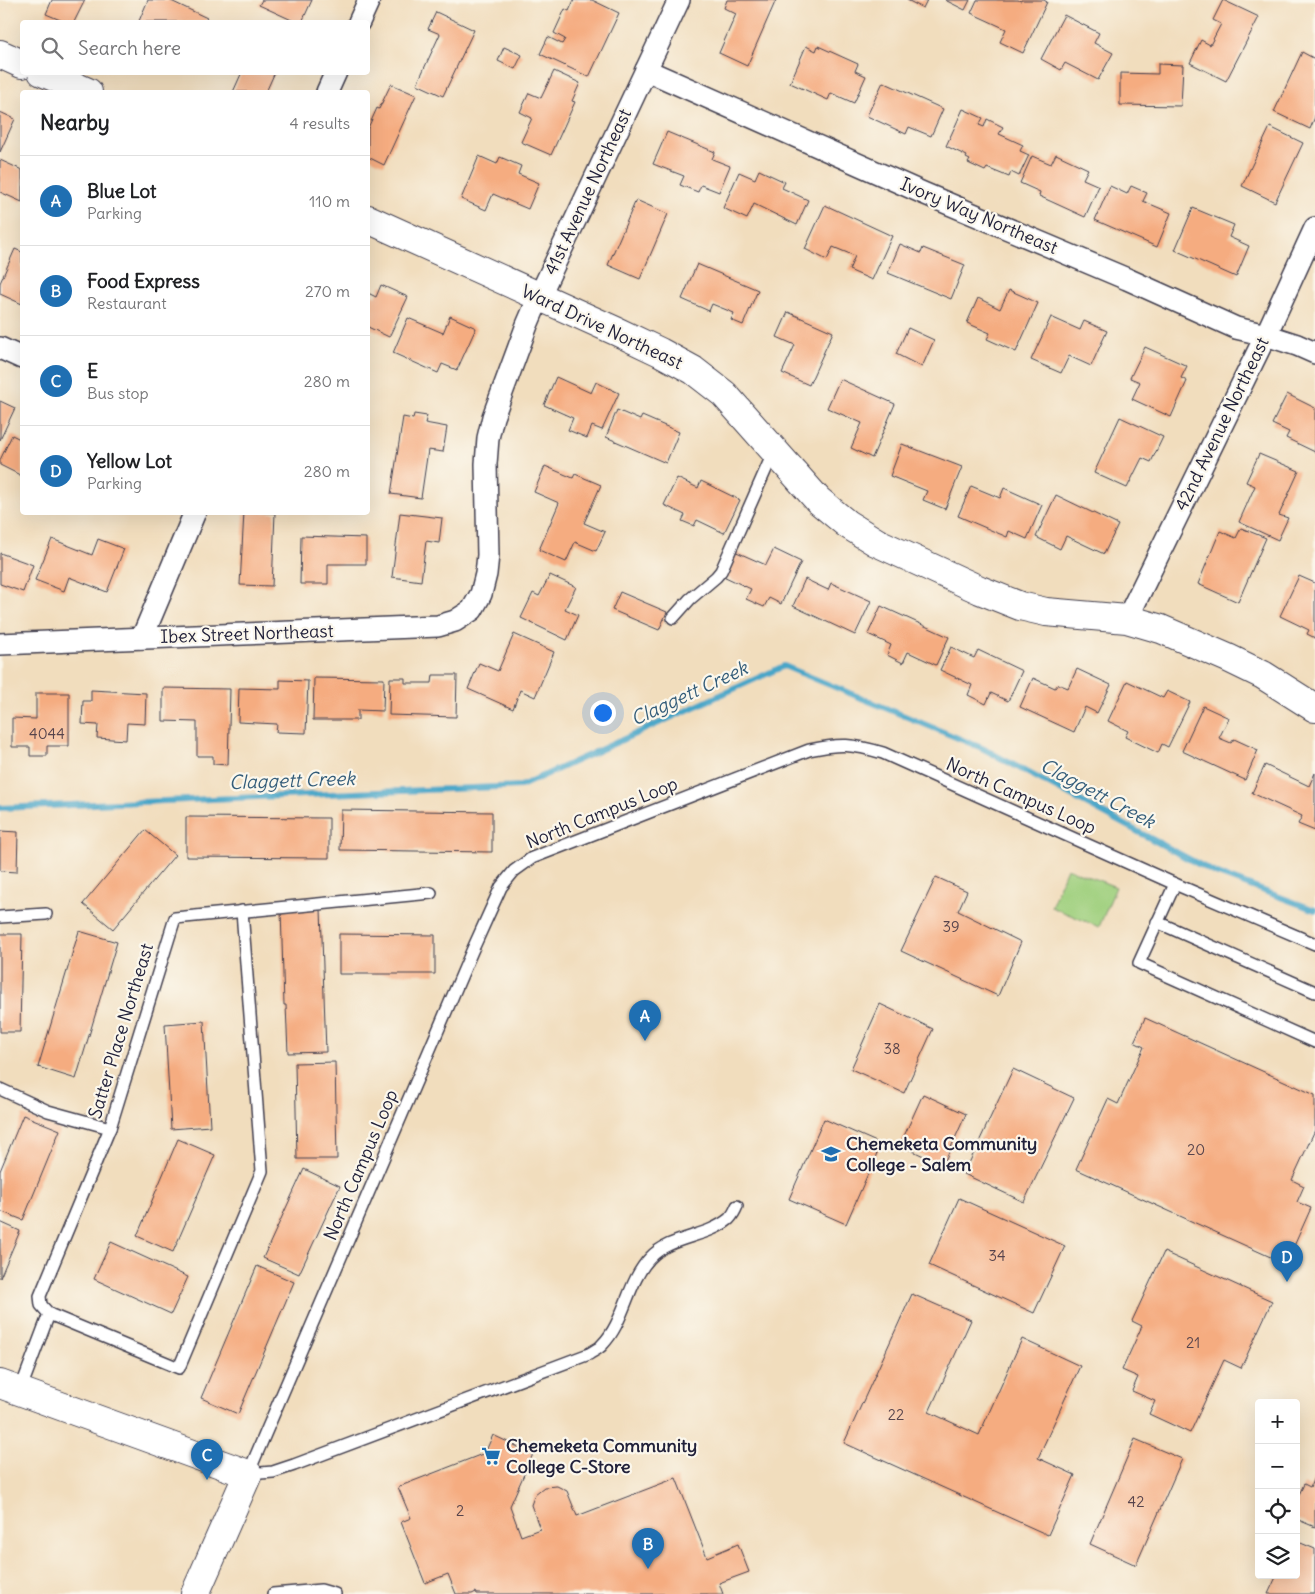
<!DOCTYPE html>
<html lang="en">
<head>
<meta charset="utf-8">
<style>
	:root { --surface:#fff; --page:#f6f6f6; --text:#202124; --muted:#757577; --line:#e0e0e0; --accent:#1f6fb2 }
	body { margin:0; font-family:Delius,sans-serif; background:var(--page); color:var(--text) }
	.controls { position:absolute; right:15px; bottom:15px; display:grid; overflow:hidden; border-radius:5px; box-shadow:0 5px 20px #0002 }
	.controls button { width:45px; height:45px; display:grid; place-items:center; padding:0; border:0; border-bottom:1px solid var(--line); background:var(--surface); color:var(--text); font:25px sans-serif }
	.you { position:absolute; left:602px; top:712px; width:18px; height:18px; margin:-12px; border:4px solid #fff; border-radius:50%; background:#1a73e8; box-shadow:0 0 0 8px #1a73e833 }
	.badge { display:grid; place-items:center; width:32px; height:32px; border-radius:50%; background:var(--accent); color:#fff; font-size:16px; font-weight:700 }
	.pin { position:absolute; translate:-50% -41px; filter:drop-shadow(0 1px 2px #0008) }
	.pin::after { content:''; position:absolute; top:26px; width:18px; height:15px; background:inherit; clip-path:polygon(0 0,100% 0,50% 100%) }
	.list { margin:0; padding:0; list-style:none }
	h2 { display:flex; justify-content:space-between; align-items:center; height:65px; margin:0; padding:0 20px; font-size:21px }
	h2 small { font-size:16px; font-weight:400; color:var(--muted) }
	.list li { display:grid; grid-template-columns:32px 1fr auto; gap:15px; align-items:center; box-sizing:border-box; height:90px; padding:0 20px; border-top:1px solid var(--line) }
	.list b { display:block; font-size:19px; white-space:nowrap }
	.list p { margin:0; font-size:16px; white-space:nowrap; color:var(--muted) }
	.list em { font-size:16px; font-style:normal; color:var(--muted) }
	.icon { flex:none; width:28px; height:28px; fill:none; stroke:currentColor; stroke-width:2; stroke-linecap:round; stroke-linejoin:round }
	.map { position:relative; flex:none; width:1315px; height:1594px; overflow:hidden }
	.search { position:absolute; background:var(--surface); box-shadow:0 5px 20px #0002; left:20px; top:20px; width:350px; height:55px; display:flex; align-items:center; gap:12px; box-sizing:border-box; padding:0 18px; border-radius:5px; color:var(--muted); font-size:19px }
	.panel { position:absolute; background:var(--surface); box-shadow:0 5px 20px #0002; left:20px; top:90px; width:350px; height:425px; border-radius:5px }
	.map>svg:first-child { display:block }
	.green { fill:#a0d07f; stroke:#61795d }
	.lines { fill:none; stroke-linecap:round; stroke-linejoin:round }
	.stream { stroke:#49a6c8; stroke-width:6 }
	.building { fill:#f5ac80 }
	.lane-casing { stroke:#413e4e; stroke-width:14 }
	.street-casing { stroke:#413e4e; stroke-width:24 }
	.secondary-casing { stroke:#413e4e; stroke-width:30 }
	.lane { stroke:#fff; stroke-width:11 }
	.street { stroke:#fff; stroke-width:21 }
	.secondary { stroke:#fff; stroke-width:28 }
	.labels { text-anchor:middle; stroke-width:4.5; stroke-linejoin:round; paint-order:stroke }
	.number-label { font-size:15px; fill:#57444c }
	.street-label { font-size:18px; fill:#22223b; stroke:#fbf7ec }
	.poi-label { font-size:18px; font-weight:bold; fill:#22223b; stroke:#fbf7ec; text-anchor:start }
	.water-label { font-size:19px; font-style:italic; fill:#345d7a; stroke:#fbf7ec }
</style>
</head>
<body>
<div class="map">
<svg width="1315" height="1594" viewBox="0 0 1315 1594">
	<rect width="100%" height="100%" fill="#fbf7ec"/>
	<filter id="ink" filterUnits="userSpaceOnUse"><feTurbulence type="fractalNoise" baseFrequency=".02" numOctaves="2"/><feDisplacementMap in="SourceGraphic" scale="10" xChannelSelector="R" yChannelSelector="G"/><feConvolveMatrix kernelMatrix="1 2 1 2 8 2 1 2 1" color-interpolation-filters="sRGB"/></filter>
	<filter id="wash" filterUnits="userSpaceOnUse"><feTurbulence type="fractalNoise" baseFrequency=".0096" numOctaves="4" result="noise"/><feDisplacementMap in="SourceGraphic" scale="20" xChannelSelector="R" yChannelSelector="G"/><feGaussianBlur stdDeviation="1.12" result="paint"/><feColorMatrix in="noise" values="0 0 0 0 0 0 0 0 0 0 0 0 0 0 0 0 0 1.4 0 .05"/><feComposite in="paint" operator="in"/></filter>
	<g filter="url(#wash)">
		<rect width="100%" height="100%" fill="#f1ddbd"/>
		<path class="green" d="M1067 868 1116 887 1099 927 1051 907Z"/>
		<g class="lines">
			<path class="stream" d="M0 808 521 786 784 666 982 748 1215 873 1315 910"/>
		</g>
		<g id="blocks">
			<g class="building">
				<path d="M52 0H85L74 22H65L46 14Z"/>
				<path d="M148 0H169L207 18 205 22H142L139 21Z"/>
				<path d="M262 0H312L302 22H296L259 5Z"/>
				<path d="M574 0H592L619 13 589 77 540 54 548 37 562 44 565 39 554 33 565 9 569 11Z"/>
				<path d="M727 0H776L747 66 719 53 736 14 724 8Z"/>
				<path d="M907 0H927L923 8Z"/>
				<path d="M945 0H970L965 10Z"/>
				<path d="M977 0H1018L1021 1V0H1044L1047 2 1023 53 1000 42 1006 29 971 13Z"/>
				<path d="M1223 0 1259 17 1226 81 1190 63 1201 40 1210 45 1221 24 1213 20Z"/>
				<path d="M436 12 474 30 443 96 417 84 440 34 428 29Z"/>
				<path d="M1064 15 1099 33 1094 43 1113 53 1098 80 1065 63 1061 70 1041 59Z"/>
				<path d="M806 46 816 51 818 46 858 64 855 71 866 76 854 103 831 93 828 100 790 83Z"/>
				<path d="M504 47 522 55 515 69 498 61Z"/>
				<path d="M1302 52 1315 59V117L1310 129 1274 112Z"/>
				<path d="M1158 64 1183 65 1181 106 1120 105V73L1158 74Z"/>
				<path d="M554 71 580 83 572 101 575 102 551 155 521 142 532 118 520 112 529 93 541 98Z"/>
				<path d="M242 72H275L266 92H233Z"/>
				<path d="M883 82 943 109 931 136 909 127 906 134 867 116Z"/>
				<path d="M391 84 416 95 384 165 368 157V128L377 108 379 109Z"/>
				<path d="M963 109 983 118 979 125 984 127 987 119 1003 127 999 134 1023 145 1020 151 1029 155 1019 176 1011 172 1009 177 987 168 985 171 968 163 970 160 966 158 967 156 946 146Z"/>
				<path d="M0 112 15 119 0 152Z"/>
				<path d="M1270 127 1303 143 1275 202 1242 186Z"/>
				<path d="M667 132 715 152 712 159 730 166 719 192 701 185 698 192 680 185 684 176 653 164Z"/>
				<path d="M1056 154 1088 169 1083 179 1099 186 1085 217 1039 196 1040 192 1020 183 1032 156 1051 164Z"/>
				<path d="M479 156 497 164 500 157 521 166 518 174 539 183 528 209 493 194 486 210 461 199Z"/>
				<path d="M0 160 22 170V202L0 192Z"/>
				<path d="M759 170 785 182 782 188 808 200 797 225 754 204 747 219 723 208 739 172 755 179Z"/>
				<path d="M1110 186 1127 194 1131 186 1147 193 1143 201 1171 213 1157 247 1095 220Z"/>
				<path d="M636 200 668 214 640 279 608 265Z"/>
				<path d="M825 205 892 236 872 280 849 270 855 256 833 247 827 260 805 249Z"/>
				<path d="M1193 208 1234 225 1229 237 1249 246 1236 277 1175 250Z"/>
				<path d="M900 244 921 253 923 248 965 265 951 299 888 273Z"/>
				<path d="M15 249 22 252V304L0 294V283Z"/>
				<path d="M697 264 758 290 743 325 731 320 734 313 712 304 709 311 682 299Z"/>
				<path d="M381 285 408 297 389 337 368 327V293L376 297Z"/>
				<path d="M1009 290 1038 303 1016 352 987 339 990 333 967 323 978 298 1000 309Z"/>
				<path d="M788 312 833 332 809 385 782 373 795 345 777 337Z"/>
				<path d="M450 316 476 328 457 370 442 364 438 373 393 353 408 318 443 333Z"/>
				<path d="M1051 317 1080 330 1084 321 1107 331 1091 366 1069 356 1061 373 1031 360Z"/>
				<path d="M908 328 934 340 922 367 896 354Z"/>
				<path d="M1145 347 1187 366 1181 378 1187 381 1171 417 1132 399 1140 382 1130 378Z"/>
				<path d="M556 377 591 393 596 382 619 393 602 430 592 426 587 438 568 430 573 418 544 405Z"/>
				<path d="M840 379 895 404 872 458 851 448 862 423 827 408Z"/>
				<path d="M1287 394 1315 408V452L1286 438 1289 432 1272 424Z"/>
				<path d="M0 401 15 408 0 440Z"/>
				<path d="M617 410 640 420 642 416 679 432 666 463 606 437Z"/>
				<path d="M414 414 427 416 425 423 447 427 443 452 428 450 421 498 391 494 403 417 413 419Z"/>
				<path d="M1120 417 1163 437 1151 462 1142 458 1127 488 1094 473Z"/>
				<path d="M12 435 22 440V476L0 465V460Z"/>
				<path d="M902 444 962 467 945 509 923 500 927 491 890 476Z"/>
				<path d="M1259 454 1299 471 1279 515 1288 518 1278 540 1239 522 1255 486 1246 482Z"/>
				<path d="M545 466 573 478 575 474 601 485 584 523 605 532 596 551 575 542 566 562 539 550 559 503 534 492Z"/>
				<path d="M677 478 698 488 701 481 740 500 724 533 697 520 694 526 682 521 685 515 664 505Z"/>
				<path d="M971 486 1000 498 1004 488 1042 505 1027 539 1009 531 1007 537 958 516Z"/>
				<path d="M1056 495 1118 525 1104 554 1066 536 1060 549 1036 537Z"/>
				<path d="M244 512 275 513 272 586 240 585Z"/>
				<path d="M400 513 442 518 439 543 426 541 421 581 392 577Z"/>
				<path d="M1241 528 1266 538 1238 602 1198 584 1220 531 1236 538Z"/>
				<path d="M301 536 366 538V564H328V584H300Z"/>
				<path d="M52 539 92 555 98 539 124 549 107 592 69 577 64 591 35 580Z"/>
				<path d="M774 549 801 562 781 604 769 598 764 607 746 599 751 589 721 575 732 550 766 565Z"/>
				<path d="M0 553 33 565 23 592 0 584Z"/>
				<path d="M550 575 576 587 565 609 578 615 567 640 521 618 533 593 539 596Z"/>
				<path d="M1299 576 1315 583V638L1307 634 1309 630 1280 616Z"/>
				<path d="M805 579 828 590 831 583 871 601 855 635 793 606Z"/>
				<path d="M620 592 667 612 659 630 612 610Z"/>
				<path d="M881 606 949 637 936 665 908 652 903 663 887 655 891 645 868 634Z"/>
				<path d="M514 634 554 652 535 697 520 690 513 709 468 689 479 663 498 671Z"/>
				<path d="M951 647 974 658 978 650 1022 671 1008 701 991 693 986 704 968 695 972 685 940 670Z"/>
				<path d="M1077 669 1111 685 1097 713 1085 707 1074 732 1020 707 1033 678 1055 688 1058 684 1068 688Z"/>
				<path d="M433 675H457L456 717 389 715 390 678H405V683H432Z"/>
				<path d="M314 678 384 679 383 711 358 710V720H313Z"/>
				<path d="M280 680 308 681 306 733 276 732 277 724 238 722 239 688 280 689Z"/>
				<path d="M1127 681 1163 698 1167 691 1190 702 1168 747 1162 744 1158 753 1125 737 1128 731 1108 721Z"/>
				<path d="M163 688 230 689 228 765 213 764V756H197V722L163 721Z"/>
				<path d="M91 690 146 693 145 724 127 723 126 740 97 738 98 725 82 724 83 701H91Z"/>
				<path d="M36 693H69V746H47V756H30V747H12V718L36 719Z"/>
				<path d="M1203 706 1229 718 1219 738 1231 743 1234 739 1258 750 1245 780 1182 751Z"/>
				<path d="M1265 765 1309 786 1315 773V831L1298 824 1302 816 1252 793Z"/>
				<path d="M341 810 492 812V852L340 850Z"/>
				<path d="M186 817 329 818V858L186 857Z"/>
				<path d="M145 830 175 855 113 929 83 904Z"/>
				<path d="M0 831 18 832 17 872 0 871Z"/>
				<path d="M936 877 967 891 958 911 1021 942 998 996 901 951Z"/>
				<path d="M321 909 326 1052 288 1053 286 1005H284L281 910Z"/>
				<path d="M79 931 117 942 76 1079 38 1067Z"/>
				<path d="M0 934H22L20 1032H0Z"/>
				<path d="M339 934 435 935V974H339Z"/>
				<path d="M880 1004 933 1029 904 1093 851 1069Z"/>
				<path d="M1145 1018 1315 1095V1130L1292 1180 1304 1186 1297 1202 1311 1208 1286 1264 1076 1169 1108 1099 1118 1104 1144 1047 1134 1042Z"/>
				<path d="M204 1021 210 1126 171 1129 165 1024Z"/>
				<path d="M335 1062 337 1159H297L295 1063Z"/>
				<path d="M1013 1069 1074 1098 1024 1202 964 1174Z"/>
				<path d="M923 1094 966 1114 943 1165 900 1145Z"/>
				<path d="M23 1115 60 1130 23 1220 0 1211V1171Z"/>
				<path d="M824 1119 881 1144 846 1224 789 1199Z"/>
				<path d="M178 1139 215 1155 173 1252 137 1236Z"/>
				<path d="M304 1169 340 1186 299 1274 263 1258Z"/>
				<path d="M959 1198 1065 1246 1034 1313 929 1265Z"/>
				<path d="M0 1222 20 1231 0 1278Z"/>
				<path d="M111 1242 188 1277 171 1314 94 1279Z"/>
				<path d="M1164 1252 1272 1301 1241 1368 1224 1360 1190 1433 1149 1414 1155 1401 1132 1391 1138 1377 1122 1370 1142 1326 1132 1321Z"/>
				<path d="M257 1266 294 1282 238 1414 201 1398Z"/>
				<path d="M912 1294 971 1320 929 1412 979 1435 1022 1339 1080 1366 1038 1458 1075 1475 1048 1535 844 1443Z"/>
				<path d="M493 1435 533 1454 510 1506 521 1536 540 1529 531 1505 535 1494 544 1487 557 1486 567 1491 577 1516 676 1478 707 1557 738 1544 749 1572 719 1583 723 1594H477L476 1592 472 1594H456L448 1574 425 1583 401 1522 411 1518 398 1487 485 1453Z"/>
				<path d="M1135 1439 1182 1459 1136 1565 1090 1544Z"/>
				<path d="M1315 1475V1527L1296 1519V1501L1304 1484 1310 1487Z"/>
				<path d="M1296 1541 1315 1549V1594H1268L1277 1575H1296Z"/>
			</g>
		</g>
	</g>
	<g filter="url(#ink)">
		<use href="#blocks" fill-opacity="0" stroke="#413e4e" stroke-width="1"/>
		<g class="lines">
			<g class="lane-casing">
				<g id="lane">
					<path d="M673 618 690 599 716 577 721 571 774 451"/>
					<path d="M1175 884 1139 963 1315 1042"/>
					<path d="M0 917 46 914"/>
					<path d="M1157 922 1315 992"/>
					<path d="M0 1089 48 1111 110 1128"/>
					<path d="M737 1206C735 1211 732 1216 729 1219 706 1238 670 1236 650 1258 627 1282 625 1322 602 1345 599 1349 593 1351 589 1354L294 1465 273 1472 248 1474 472 951 501 887 514 871 532 858 809 750C841 743 852 744 883 753L1175 884 1315 944"/>
					<path d="M49 1314 179 1368 262 1171 242 911"/>
					<path d="M20 1391 49 1314 41 1305 40 1296 110 1128 175 918 431 893"/>
					<path d="M273 1594 321 1590 335 1594"/>
				</g>
			</g>
			<g class="street-casing">
				<g id="street">
					<path d="M359 22 369 0"/>
					<path d="M646 70 923 193 1127 279 1236 328 1266 335 1297 345 1315 353"/>
					<path d="M327 92 336 72"/>
					<path d="M0 348 22 358"/>
					<path d="M1127 619 1266 335 1315 228"/>
					<path d="M142 638 195 512"/>
					<path d="M0 644 438 626 455 621 472 610 481 594 486 574 488 555 486 464 488 438 493 417 527 325 539 297 679 0"/>
				</g>
			</g>
			<g class="secondary-casing">
				<g id="secondary">
					<path d="M0 54 22 64"/>
					<path d="M42 72 88 92"/>
					<path d="M368 219 618 332 660 352 693 370 724 394 818 500 847 524 876 542 980 590 1020 606 1046 612 1127 619 1161 629 1228 658 1263 675 1315 708"/>
					<path d="M0 1384 248 1474 195 1594"/>
				</g>
			</g>
			<use href="#lane" class="lane"/>
			<use href="#street" class="street"/>
			<use href="#secondary" class="secondary"/>
		</g>
	</g>
	<defs>
		<g id="university-bare" transform="scale(1.5)"><path d="M0-5L7-2L0 1L-7-2ZM-4 1L0 2.5L4 1V4Q0 6-4 4Z" fill="#1f6fb2" stroke="#fbf7ec" stroke-width="2.5" paint-order="stroke"/></g>
		<g id="supermarket-bare" transform="scale(1.5)"><path d="M-6-5.5h2.5l.6 2H6L4.5 2H-2.5L-4.4-4H-6ZM-1.5 3.2a1.3 1.3 0 1 0 .1 0ZM3 3.2a1.3 1.3 0 1 0 .1 0Z" fill="#1f6fb2" stroke="#fbf7ec" stroke-width="2.5" paint-order="stroke"/></g>
	</defs>
	<g fill-rule="evenodd">
		<use href="#university-bare" x="831" y="1154"/>
		<use href="#supermarket-bare" x="491" y="1456"/>
	</g>
	<g class="labels">
		<g class="number-label">
			<text x="47" y="739">4044</text>
			<text x="951" y="932">39</text>
			<text x="892" y="1054">38</text>
			<text x="1196" y="1155">20</text>
			<text x="997" y="1261">34</text>
			<text x="1193" y="1348">21</text>
			<text x="896" y="1420">22</text>
			<text x="1136" y="1507">42</text>
			<text x="460" y="1516">2</text>
		</g>
		<g class="street-label">
			<text transform="translate(588 192) rotate(-65)" y="6">41st Avenue Northeast</text>
			<text transform="translate(979 216) rotate(23)" y="6">Ivory Way Northeast</text>
			<text transform="translate(602 327) rotate(25)" y="6">Ward Drive Northeast</text>
			<text transform="translate(1222 424) rotate(-64)" y="6">42nd Avenue Northeast</text>
			<text transform="translate(247 634) rotate(-2)" y="6">Ibex Street Northeast</text>
			<text transform="translate(1021 796) rotate(24)" y="6">North Campus Loop</text>
			<text transform="translate(602 813) rotate(-22)" y="6">North Campus Loop</text>
			<text transform="translate(121 1031) rotate(-73)" y="6">Satter Place Northeast</text>
			<text transform="translate(361 1165) rotate(-67)" y="6">North Campus Loop</text>
		</g>
		<g class="poi-label">
			<text x="846" y="1150">Chemeketa Community<tspan x="846" dy="21">College - Salem</tspan></text>
			<text x="506" y="1452">Chemeketa Community<tspan x="506" dy="21">College C-Store</tspan></text>
		</g>
		<g class="water-label">
			<text transform="translate(689 693) rotate(-25)" y="7">Claggett Creek</text>
			<text transform="translate(292 780) rotate(-2)" y="7">Claggett Creek</text>
			<text transform="translate(1098 793) rotate(28)" y="7">Claggett Creek</text>
		</g>
	</g>
</svg>
<div class="controls">
<button>+</button>
<button>−</button>
<button><svg class="icon" aria-label="locate" viewBox="0 0 24 24"><circle cx="12" cy="12" r="6"/><path d="M12 2v4M12 18v4M2 12h4M18 12h4"/></svg></button>
<button><svg class="icon" aria-label="layers" viewBox="0 0 24 24"><path d="M12 4l9 5-9 5-9-5zM3 14l9 5 9-5"/></svg></button>
</div>
<div class="you"></div>
<div class="pin badge" style="left:645px;top:1041px">A</div>
<div class="pin badge" style="left:648px;top:1569px">B</div>
<div class="pin badge" style="left:207px;top:1480px">C</div>
<div class="pin badge" style="left:1287px;top:1282px">D</div>
<div class="search"><svg class="icon" aria-label="search" viewBox="0 0 24 24"><circle cx="10" cy="10" r="6"/><path d="M15 15l6 6"/></svg>Search here</div>
<section class="panel">
<h2>Nearby<small>4 results</small></h2>
<ul class="list">
<li><span class="badge">A</span><div><b>Blue Lot</b><p>Parking</p></div><em>110 m</em></li>
<li><span class="badge">B</span><div><b>Food Express</b><p>Restaurant</p></div><em>270 m</em></li>
<li><span class="badge">C</span><div><b>E</b><p>Bus stop</p></div><em>280 m</em></li>
<li><span class="badge">D</span><div><b>Yellow Lot</b><p>Parking</p></div><em>280 m</em></li>
</ul>
</section>
</div>
</body>
</html>
